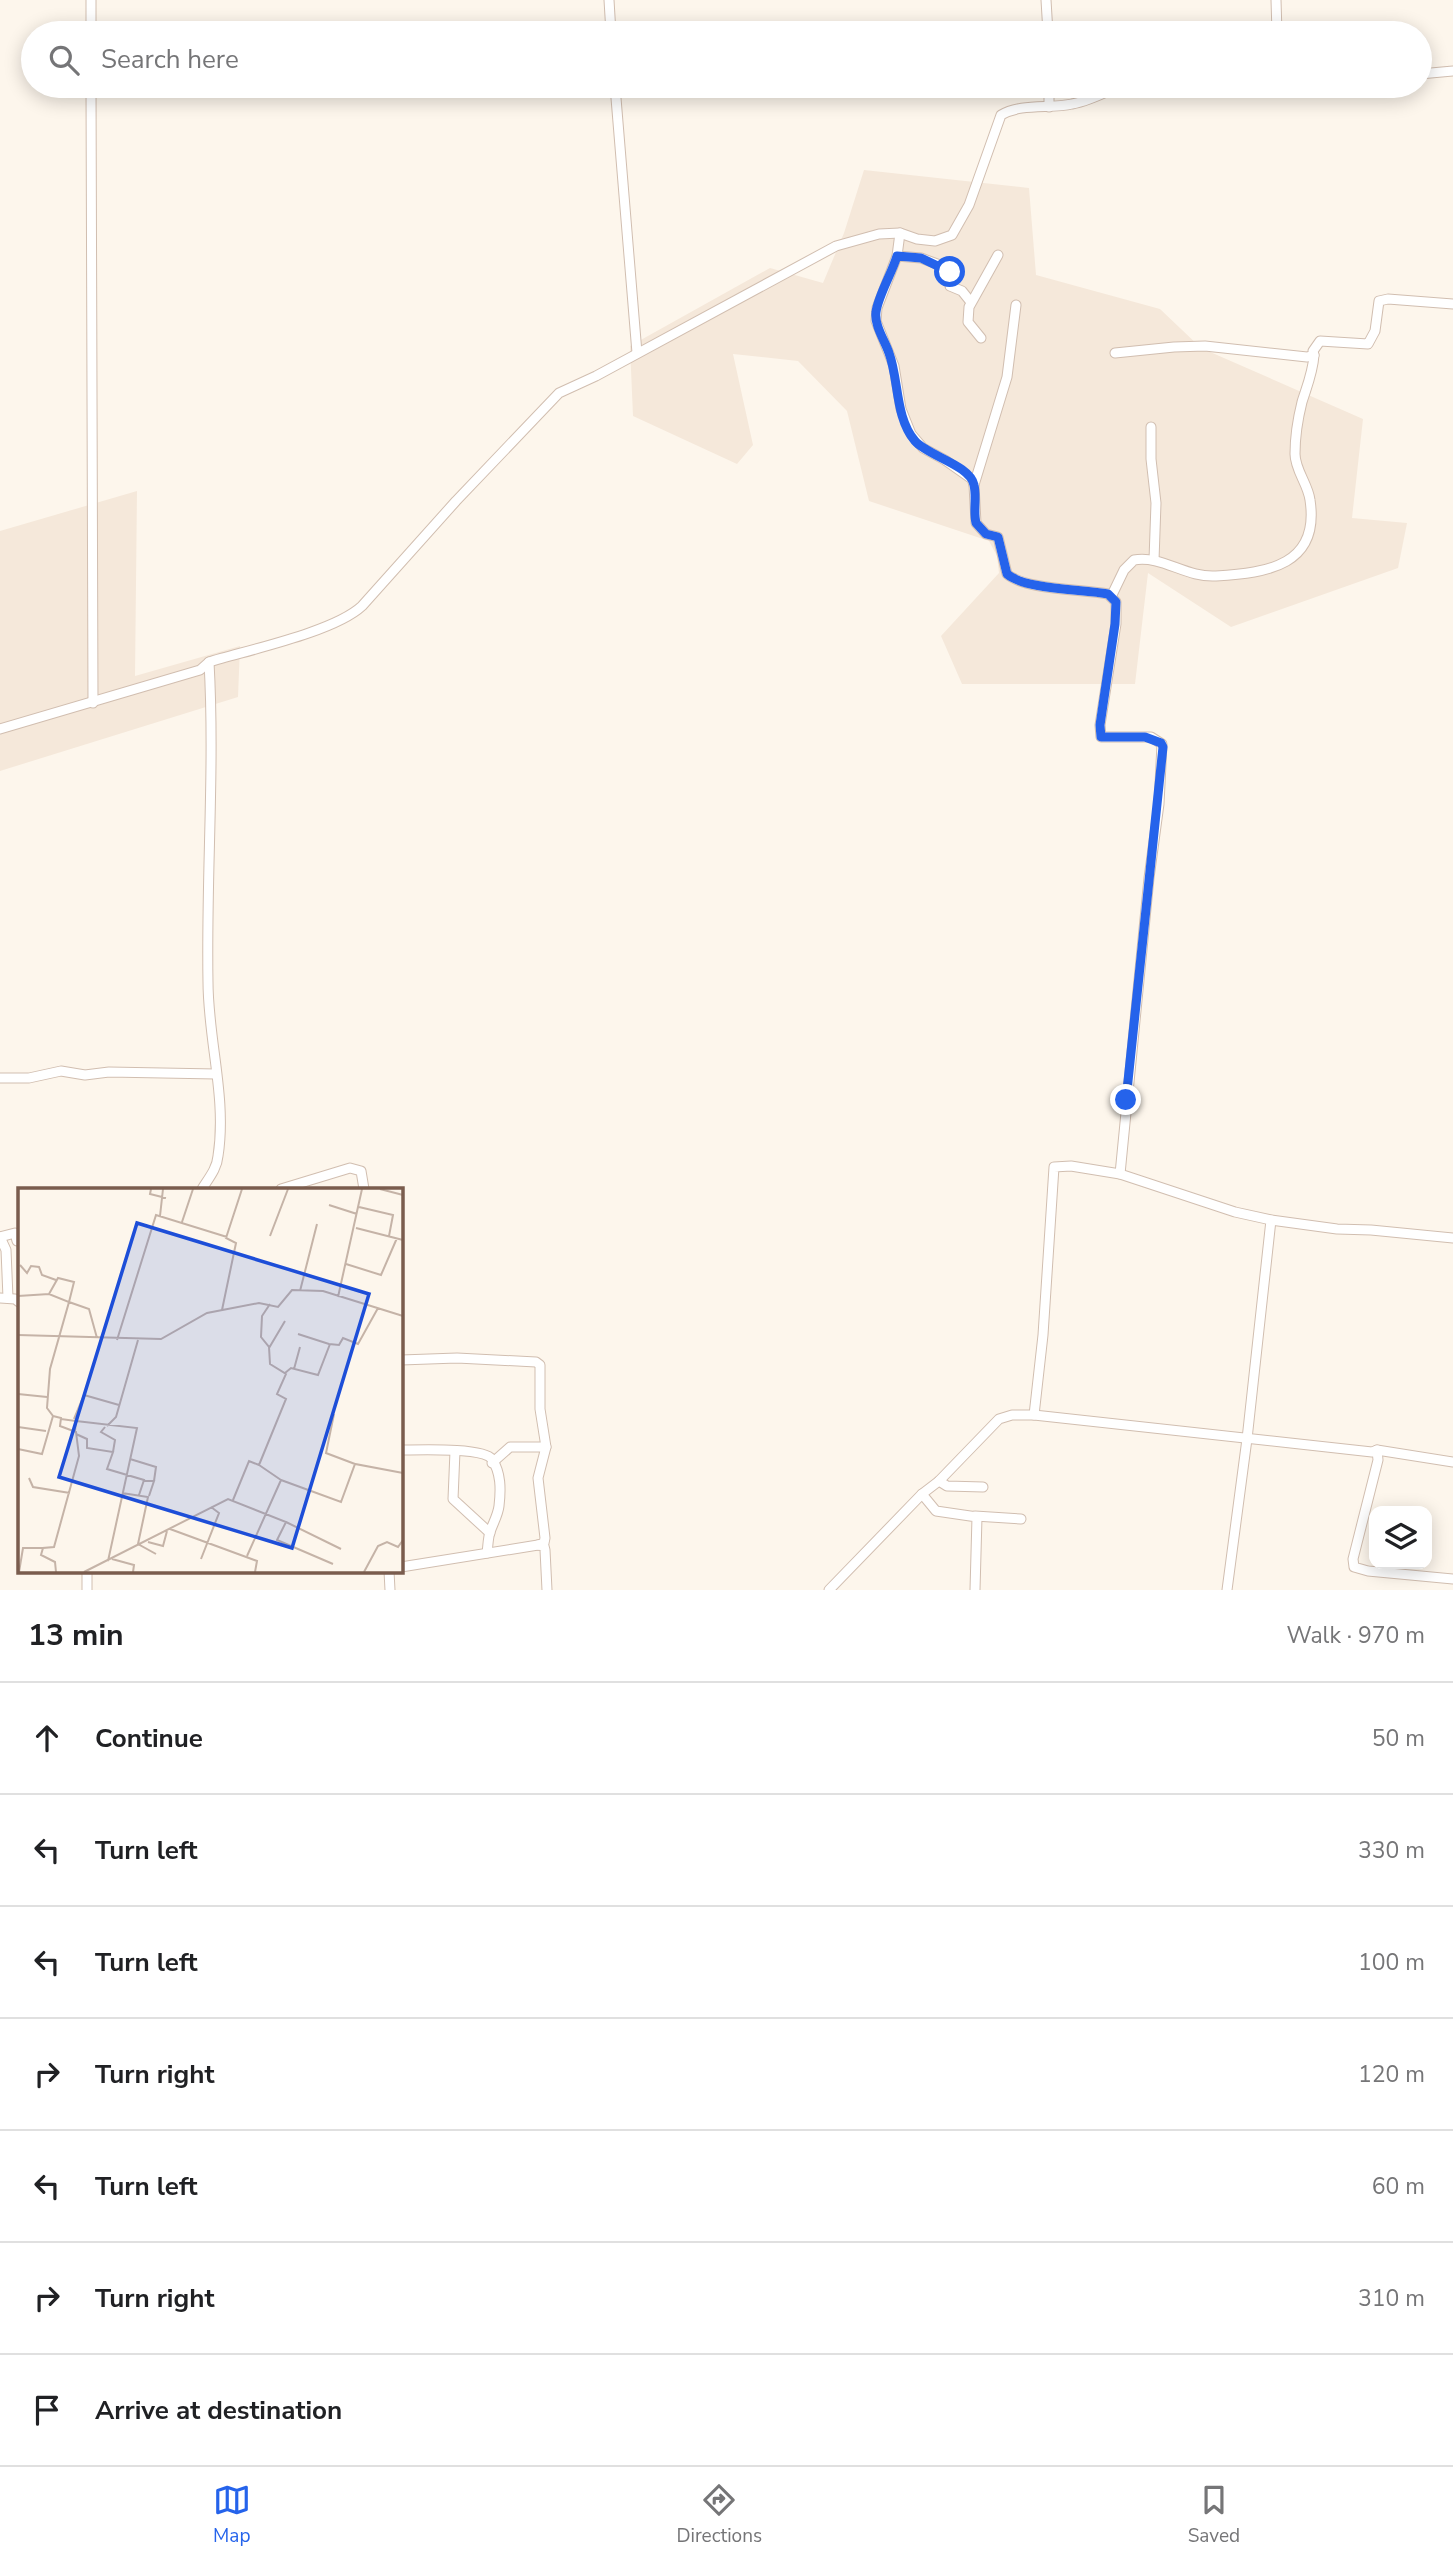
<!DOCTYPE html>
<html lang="en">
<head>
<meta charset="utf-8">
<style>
	:root { --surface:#fff; --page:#f2f2f2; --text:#202124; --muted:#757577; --line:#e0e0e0; --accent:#2563eb }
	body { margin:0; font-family:"Nunito Sans",sans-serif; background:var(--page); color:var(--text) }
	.controls { position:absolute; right:21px; bottom:21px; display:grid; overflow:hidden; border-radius:14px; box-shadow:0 4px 18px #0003 }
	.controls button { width:63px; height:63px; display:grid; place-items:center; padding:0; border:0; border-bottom:2px solid var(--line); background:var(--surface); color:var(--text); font:35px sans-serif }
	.stop { position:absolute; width:21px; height:21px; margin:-16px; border:5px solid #2563eb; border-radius:50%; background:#fff }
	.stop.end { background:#2563eb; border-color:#fff; box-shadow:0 2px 7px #0008 }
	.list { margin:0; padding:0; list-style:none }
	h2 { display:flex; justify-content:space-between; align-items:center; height:91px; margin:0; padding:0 28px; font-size:30px }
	h2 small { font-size:23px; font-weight:400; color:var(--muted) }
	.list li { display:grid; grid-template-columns:46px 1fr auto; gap:21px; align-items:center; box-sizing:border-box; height:112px; padding:0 28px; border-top:2px solid var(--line) }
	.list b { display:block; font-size:26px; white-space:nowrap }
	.list em { font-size:23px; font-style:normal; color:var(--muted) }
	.icon { flex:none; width:38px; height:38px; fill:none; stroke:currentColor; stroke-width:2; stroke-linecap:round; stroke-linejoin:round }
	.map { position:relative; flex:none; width:1453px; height:1590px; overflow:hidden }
	.search { position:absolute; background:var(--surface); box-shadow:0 4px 18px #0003; left:21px; right:21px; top:21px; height:77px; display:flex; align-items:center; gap:18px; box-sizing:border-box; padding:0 24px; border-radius:38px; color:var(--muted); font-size:26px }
	.sheet { height:875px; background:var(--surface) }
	nav { display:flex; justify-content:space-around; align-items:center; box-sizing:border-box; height:98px; border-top:2px solid var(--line); background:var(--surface); font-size:19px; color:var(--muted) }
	nav a { display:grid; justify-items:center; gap:4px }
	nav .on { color:var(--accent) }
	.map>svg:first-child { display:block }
	.residential { fill:#f5e8da }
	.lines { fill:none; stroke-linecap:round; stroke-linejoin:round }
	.minor-casing { stroke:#d1beb0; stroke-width:11 }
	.minor { stroke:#fff; stroke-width:9 }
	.route { stroke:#2563eb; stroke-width:9 }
	.inset-road { fill:none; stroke:#c5b3a7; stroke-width:2 }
	.view { fill:#1d4ed8; fill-opacity:0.15; stroke:#1d4ed8; stroke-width:3.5 }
	.inset-edge { fill:none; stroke:#7a5c4d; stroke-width:3.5 }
</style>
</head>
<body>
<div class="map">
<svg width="1453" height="1590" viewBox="0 0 1453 1590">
	<rect width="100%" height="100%" fill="#fdf6ec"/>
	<g class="residential">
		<path d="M864 170 1029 188 1036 275 1160 309 1201 348 1363 419 1352 518 1407 523 1398 568 1231 627 1148 573 1135 684H962L941 636 999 573 997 556 989 541 869 501 847 411 798 361 733 354 753 445 737 464 633 416 630 346 770 268 823 283 844 233Z"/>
		<path d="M137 491 135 676 240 646 238 697 0 771V531Z"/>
	</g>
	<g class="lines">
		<g class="minor-casing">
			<g id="minor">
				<path d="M609 0 611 33"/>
				<path d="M1046 0 1048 33"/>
				<path d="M1276 0 1277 33"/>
				<path d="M91 33V0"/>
				<path d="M1420 74 1453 71"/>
				<path d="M91 86 93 703"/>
				<path d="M615 86 637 353"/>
				<path d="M1049 107V86"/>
				<path d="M900 233 897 256 877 308 876 321 894 366 901 409 911 434 923 448 945 460 972 479 974 485 976 523 986 534 998 537 1007 574C1025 590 1083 589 1108 594L1116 602V624L1100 725 1101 737H1151L1162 744 1159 804 1149 878 1120 1174 1235 1212 1271 1220 1247 1439 1227 1590"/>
				<path d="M897 256 921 258 948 268 950 272V286L962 291 970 301"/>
				<path d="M981 338 968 322 969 307 998 255"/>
				<path d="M1115 353 1174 347 1205 346 1307 357 1314 355 1313 351 1320 341 1368 344 1375 331 1379 301 1388 299 1453 304"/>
				<path d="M1151 427V459L1156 503 1154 560"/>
				<path d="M974 485 1007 377 1016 305"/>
				<path d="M1111 597 1124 570 1134 560C1162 555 1186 578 1216 576 1268 573 1320 565 1310 500 1308 484 1295 470 1295 454 1295 438 1298 418 1302 402 1307 386 1313 372 1314 355"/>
				<path d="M0 729 200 670 209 662C248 650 334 632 362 606L456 501 559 393 596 376 836 246 879 234 900 233 917 239 935 241 952 235 969 205 1001 115C1021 103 1050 109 1072 104 1089 101 1104 93 1119 86"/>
				<path d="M0 1078H29L61 1071 85 1075 109 1072 216 1074"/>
				<path d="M202 1189C208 1179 217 1169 218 1156 227 1098 208 1040 208 982 206 875 215 769 209 662"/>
				<path d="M281 1189 350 1168 361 1171 364 1189"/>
				<path d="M1271 1220 1337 1229 1371 1230 1453 1238"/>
				<path d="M0 1237 15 1233 17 1241 19 1236"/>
				<path d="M0 1243V1237L6 1250 8 1298"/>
				<path d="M0 1298 15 1299 19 1302"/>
				<path d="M401 1360 457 1358 536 1362 540 1365V1409L546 1447"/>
				<path d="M1034 1415 1043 1335 1054 1167 1071 1166 1120 1174"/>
				<path d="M401 1450C417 1450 483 1447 492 1459 501 1473 501 1489 499 1506 498 1515 493 1523 490 1532 488 1538 488 1546 487 1553"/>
				<path d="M1377 1450 1453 1462"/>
				<path d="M455 1451 453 1499 490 1533"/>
				<path d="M492 1463 510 1447H546L538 1478 545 1538 544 1543 538 1545"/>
				<path d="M939 1481 947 1486 983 1487"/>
				<path d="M922 1494 936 1511 977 1517 975 1590"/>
				<path d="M975 1516 1021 1519"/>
				<path d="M401 1567 538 1545 544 1546 545 1550 547 1590"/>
				<path d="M87 1571V1590"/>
				<path d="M389 1571 390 1590"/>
				<path d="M829 1590 922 1494 939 1481 999 1419 1012 1415H1034L1372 1452 1377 1450 1378 1460 1353 1559 1354 1567 1368 1571 1453 1579"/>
			</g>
		</g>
		<use href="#minor" class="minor"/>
	</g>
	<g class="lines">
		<path class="route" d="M950 272 921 258 897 256C892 273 878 296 876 312 874 325 885 341 889 353 899 380 895 418 915 441 928 456 970 465 974 485 977 498 973 511 976 523L986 534 998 537 1007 574C1026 590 1082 589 1108 594L1116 602 1115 624 1100 725 1101 737H1145L1161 743 1163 747 1126 1100"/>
	</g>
	<g transform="translate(18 1188)">
		<rect width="385" height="385" fill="#fdf6ec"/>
		<path class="inset-road" d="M133 1 132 6 148 10M362 1 385 7M311 17 339 26M341 19 375 27 371 48M142 28 145 1M164 34 175 1M338 40 385 52M252 48 270 1M328 76 363 87 379 50M2 77 9 85 13 78 21 79 24 87 38 92M282 103 299 36M31 106 40 90 56 94 51 114 71 121 79 150M0 108 31 106 51 114 32 181 29 220 35 228 24 266 0 261M320 109 344 1M204 122 218 55 208 50 224 1M280 146 311 156 321 157 325 150 340 156 360 120M0 147 143 151 189 125 241 115 260 119 274 102 305 103 385 128M99 152 138 27 209 49M251 160 267 133M276 181 282 159M267 185 273 180 300 187 312 156M0 206 29 209M316 226 308 265 337 276M35 228 43 230 42 238 58 244 61 268 36 359 25 360 23 367 37 374 38 384M43 231 58 233 57 243M56 231 66 207 101 217M58 233 119 240 90 373M89 238 98 229 120 152M0 239 28 243M87 239 83 244 97 252 95 264M58 246 69 251V260L95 264 89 281 126 292 121 307M112 271 138 279 136 293M11 290 15 299 52 305M263 292 323 314 337 276 385 285M126 293H136L131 308M104 305 130 309 120 356 138 366M215 312 231 273 241 277M268 334 323 361M152 341 239 373 237 384M130 354 145 358 149 343M229 368 263 292 241 277 268 211 259 206 268 186 252 176 251 159 243 149 244 128 252 116M94 371 116 377 115 384M183 371 201 325 193 319M1 384 5 360H27M66 384 210 311 268 334 259 352 315 376M346 384 360 358 369 354 380 359 385 352"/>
		<path class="view" d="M119 35 351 106 274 360 41 289Z"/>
		<rect width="385" height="385" class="inset-edge"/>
	</g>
</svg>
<div class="controls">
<button><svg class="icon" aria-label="layers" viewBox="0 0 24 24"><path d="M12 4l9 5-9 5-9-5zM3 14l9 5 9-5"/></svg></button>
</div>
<div class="stop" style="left:950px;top:272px"></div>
<div class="stop end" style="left:1126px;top:1100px"></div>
<div class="search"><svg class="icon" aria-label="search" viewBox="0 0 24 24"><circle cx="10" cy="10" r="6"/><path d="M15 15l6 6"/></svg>Search here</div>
</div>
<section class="sheet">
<h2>13 min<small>Walk · 970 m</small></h2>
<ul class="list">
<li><svg class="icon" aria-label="ahead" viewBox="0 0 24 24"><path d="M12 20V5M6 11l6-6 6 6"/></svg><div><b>Continue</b></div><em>50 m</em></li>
<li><svg class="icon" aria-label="left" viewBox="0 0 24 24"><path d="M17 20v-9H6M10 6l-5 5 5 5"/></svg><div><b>Turn left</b></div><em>330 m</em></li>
<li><svg class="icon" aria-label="left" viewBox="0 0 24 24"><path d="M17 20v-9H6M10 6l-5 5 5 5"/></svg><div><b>Turn left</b></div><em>100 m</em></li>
<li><svg class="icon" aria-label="right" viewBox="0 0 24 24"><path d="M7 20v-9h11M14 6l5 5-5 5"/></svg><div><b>Turn right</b></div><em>120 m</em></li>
<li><svg class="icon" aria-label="left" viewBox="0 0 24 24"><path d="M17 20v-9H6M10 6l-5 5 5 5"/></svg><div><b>Turn left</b></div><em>60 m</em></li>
<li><svg class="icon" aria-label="right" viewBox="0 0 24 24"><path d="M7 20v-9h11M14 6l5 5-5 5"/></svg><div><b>Turn right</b></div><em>310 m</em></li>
<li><svg class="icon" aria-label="arrive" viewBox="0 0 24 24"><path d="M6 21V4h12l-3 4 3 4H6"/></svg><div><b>Arrive at destination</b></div></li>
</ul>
</section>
<nav>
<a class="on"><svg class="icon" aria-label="map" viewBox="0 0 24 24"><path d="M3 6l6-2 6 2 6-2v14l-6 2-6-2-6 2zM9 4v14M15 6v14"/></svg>Map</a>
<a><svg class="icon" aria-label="directions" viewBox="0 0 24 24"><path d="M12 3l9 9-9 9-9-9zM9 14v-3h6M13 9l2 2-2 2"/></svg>Directions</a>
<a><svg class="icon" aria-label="saved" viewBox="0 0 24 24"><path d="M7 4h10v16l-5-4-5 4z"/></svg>Saved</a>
</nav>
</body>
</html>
